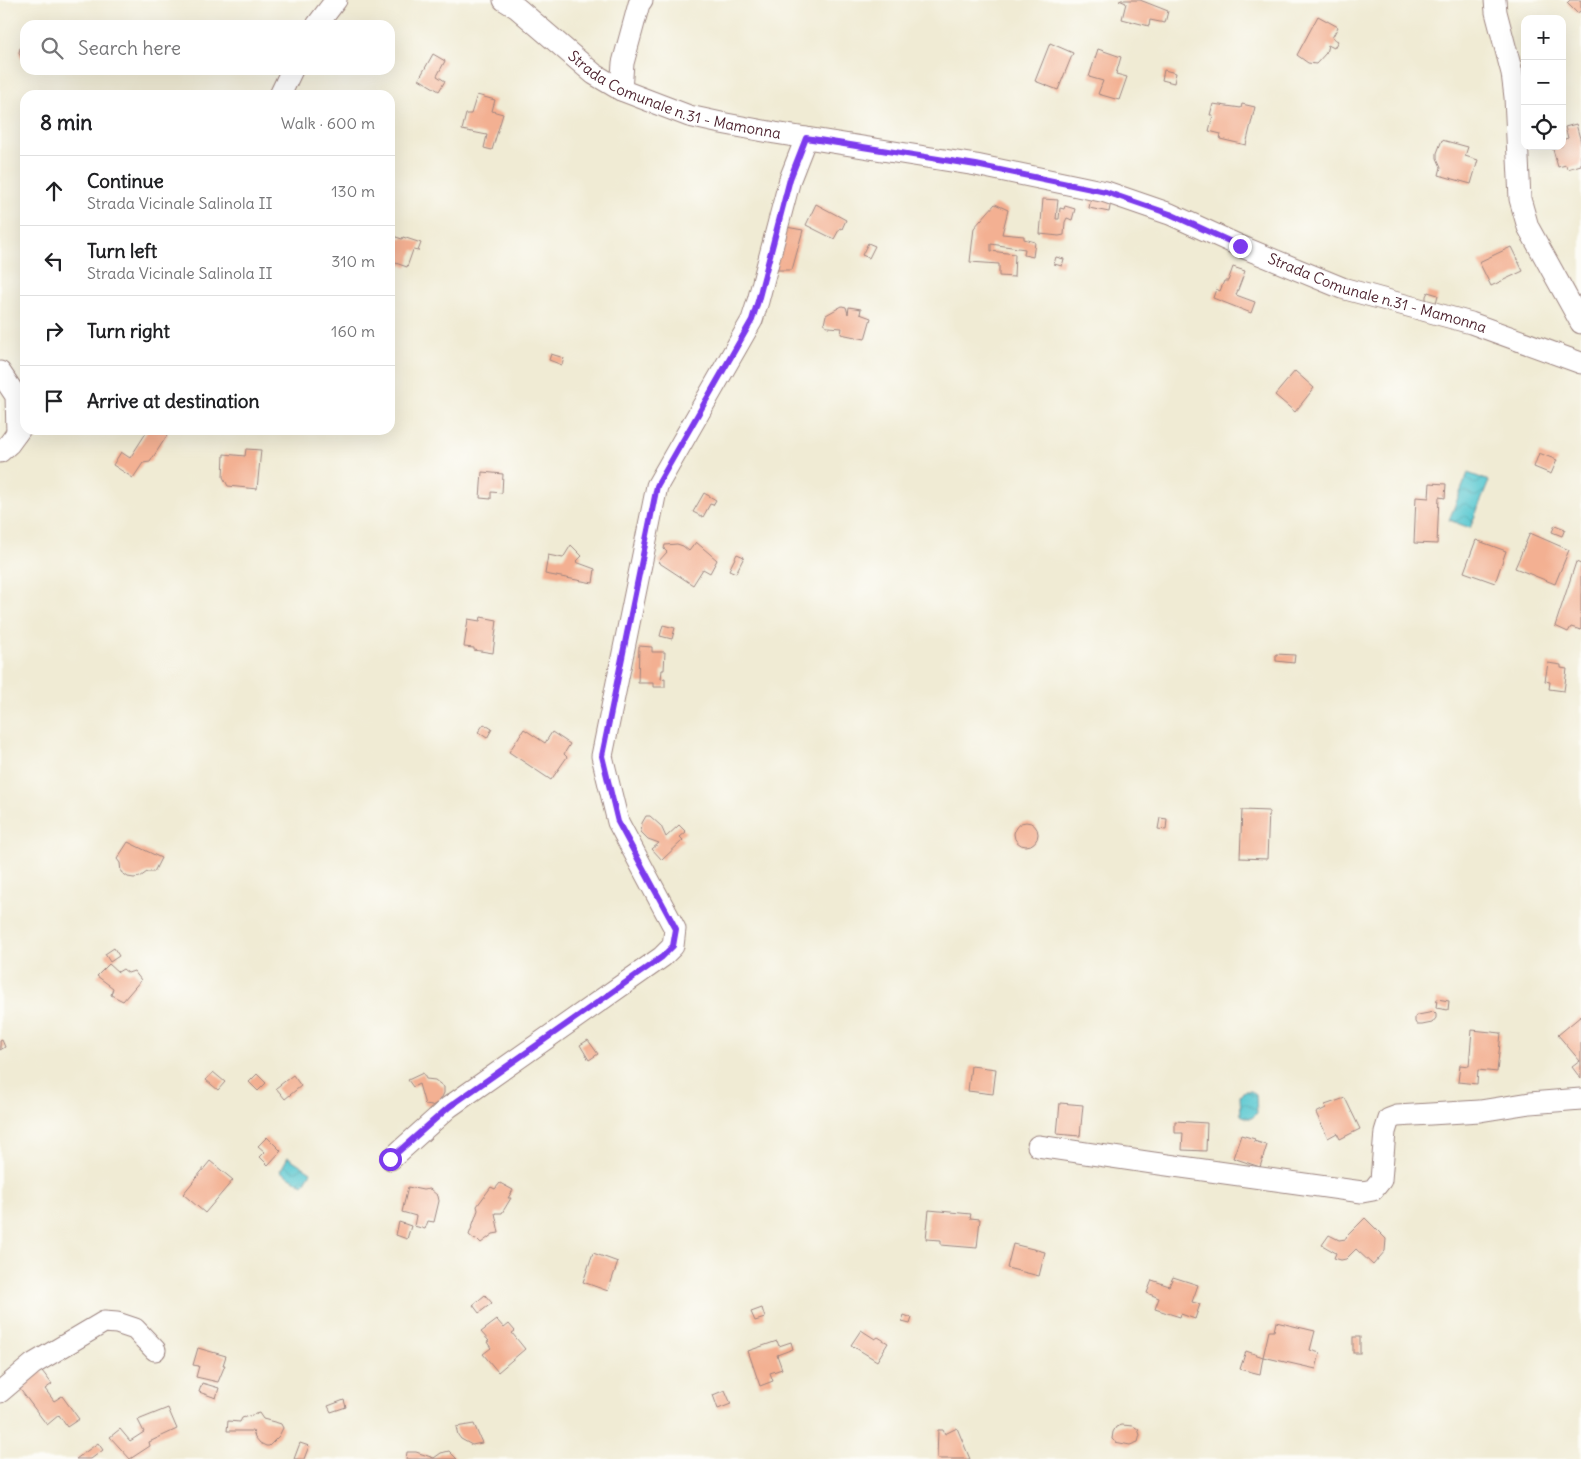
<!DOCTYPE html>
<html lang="en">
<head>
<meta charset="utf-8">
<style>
	:root { --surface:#fff; --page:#f6f6f6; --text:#202124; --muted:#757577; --line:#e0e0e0 }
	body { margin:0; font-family:Delius,sans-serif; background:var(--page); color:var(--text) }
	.controls { position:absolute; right:15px; top:15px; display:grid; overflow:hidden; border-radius:10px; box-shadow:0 5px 20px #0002 }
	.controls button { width:45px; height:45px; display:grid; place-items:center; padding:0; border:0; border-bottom:1px solid var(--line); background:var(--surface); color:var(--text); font:25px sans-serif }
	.stop { position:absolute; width:15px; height:15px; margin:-11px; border:4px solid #7c3aed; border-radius:50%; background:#fff }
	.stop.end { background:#7c3aed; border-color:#fff; box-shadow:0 1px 5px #0008 }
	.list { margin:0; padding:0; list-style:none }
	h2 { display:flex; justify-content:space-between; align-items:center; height:65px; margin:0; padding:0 20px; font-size:21px }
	h2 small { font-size:16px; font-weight:400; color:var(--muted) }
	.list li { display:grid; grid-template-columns:32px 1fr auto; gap:15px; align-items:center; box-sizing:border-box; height:70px; padding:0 20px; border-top:1px solid var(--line) }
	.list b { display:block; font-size:19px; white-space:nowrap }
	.list p { margin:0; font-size:16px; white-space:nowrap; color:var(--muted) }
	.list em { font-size:16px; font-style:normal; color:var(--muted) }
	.icon { flex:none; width:28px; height:28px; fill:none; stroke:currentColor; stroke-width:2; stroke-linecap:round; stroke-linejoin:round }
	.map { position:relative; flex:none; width:1581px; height:1459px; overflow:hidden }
	.search { position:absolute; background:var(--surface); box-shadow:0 5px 20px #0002; left:20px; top:20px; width:375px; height:55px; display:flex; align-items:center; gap:12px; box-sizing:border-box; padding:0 18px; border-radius:15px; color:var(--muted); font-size:19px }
	.panel { position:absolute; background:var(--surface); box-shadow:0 5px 20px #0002; left:20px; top:90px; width:375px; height:345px; border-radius:15px }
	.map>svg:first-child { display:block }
	.water { fill:url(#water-waves); stroke:#53747e }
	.building { fill:#f3b092 }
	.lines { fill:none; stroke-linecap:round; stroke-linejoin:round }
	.minor-casing { stroke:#9d8580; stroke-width:23 }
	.minor { stroke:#fff; stroke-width:21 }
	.route { stroke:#7c3aed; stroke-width:6 }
	.labels { text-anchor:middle; stroke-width:4.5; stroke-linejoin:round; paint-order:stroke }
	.street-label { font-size:15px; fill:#4a1f2b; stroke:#fdfcf7 }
</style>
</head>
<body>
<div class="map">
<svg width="1581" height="1459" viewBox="0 0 1581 1459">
	<defs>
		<pattern id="water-waves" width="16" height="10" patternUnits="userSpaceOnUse" patternTransform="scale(1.25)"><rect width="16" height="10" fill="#5cc9d1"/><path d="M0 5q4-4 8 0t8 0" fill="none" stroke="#52acb4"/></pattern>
	</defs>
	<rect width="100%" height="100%" fill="#fdfcf7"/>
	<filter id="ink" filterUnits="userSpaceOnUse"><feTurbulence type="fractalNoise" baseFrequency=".02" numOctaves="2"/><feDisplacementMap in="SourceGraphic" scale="10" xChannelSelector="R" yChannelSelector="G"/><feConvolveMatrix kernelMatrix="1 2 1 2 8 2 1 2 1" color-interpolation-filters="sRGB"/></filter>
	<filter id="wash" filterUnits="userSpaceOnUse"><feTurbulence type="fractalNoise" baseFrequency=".0096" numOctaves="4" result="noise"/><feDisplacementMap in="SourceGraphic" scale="20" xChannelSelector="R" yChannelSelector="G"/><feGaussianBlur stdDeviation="1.12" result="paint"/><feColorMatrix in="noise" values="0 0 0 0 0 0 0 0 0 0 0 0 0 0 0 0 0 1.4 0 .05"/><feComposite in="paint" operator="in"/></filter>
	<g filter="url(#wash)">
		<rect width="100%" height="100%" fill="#f0ebd4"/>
		<g class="water">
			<path d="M1468 473 1489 481 1470 528 1449 520Z"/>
			<path d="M1244 1091H1251L1256 1095 1257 1113 1252 1118H1246L1241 1115 1240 1096Z"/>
			<path d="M288 1157 311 1172 303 1185 280 1171Z"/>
		</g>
		<g id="blocks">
			<g class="building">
				<path d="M1119 0H1140L1168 11 1165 23 1150 20 1149 26 1122 19 1126 3Z"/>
				<path d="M1570 0H1581V11L1577 13 1567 3Z"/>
				<path d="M1318 16 1338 27 1332 38 1338 41 1334 48 1328 45 1326 53 1316 64 1308 63 1297 55Z"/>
				<path d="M1050 43 1073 53 1058 90 1035 81Z"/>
				<path d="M25 45V60L22 59 19 53 20 48Z"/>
				<path d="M1098 49 1121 57 1116 74 1127 77 1119 100 1098 94 1103 81 1089 77Z"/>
				<path d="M433 54 445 61 437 76 445 81 439 91 419 79Z"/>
				<path d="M1164 70 1176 73 1174 83 1162 80Z"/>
				<path d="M477 95 495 100 492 111 503 114 492 150 484 148 487 135 462 130 466 114H471Z"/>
				<path d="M1213 104 1241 108 1242 104 1255 107 1246 145 1220 139 1221 134 1209 131 1213 115H1210Z"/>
				<path d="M1576 124 1581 142V165L1567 169 1566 165 1558 167 1552 146H1562V140L1568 138 1565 127Z"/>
				<path d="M1442 140 1468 147 1465 156 1478 160 1471 184 1439 175 1441 167 1437 158V153Z"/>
				<path d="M1091 198 1111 201 1109 212 1089 208Z"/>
				<path d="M1043 199 1058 200 1056 219H1059L1060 208 1064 209 1065 206 1075 209 1072 220 1067 218 1065 222 1064 235 1059 236 1040 234Z"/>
				<path d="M816 204 846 220 842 229 840 228 834 239 806 225Z"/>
				<path d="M995 204 1008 210 1002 234 1024 236V239L1035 242 1033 257 1024 255 1025 249 991 244V251L1015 254 1014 277 999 276V264L970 262 974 228Z"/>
				<path d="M786 227 803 230 792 270H774Z"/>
				<path d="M390 235 402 239 403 237 421 243 418 251 413 250 407 267 390 261Z"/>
				<path d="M868 243 875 246 869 258 862 255Z"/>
				<path d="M1511 247 1523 271 1491 286 1479 262Z"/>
				<path d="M1056 257 1064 259 1062 266 1054 264Z"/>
				<path d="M1233 267 1245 271 1236 295 1255 302 1251 313 1213 298 1216 289 1220 291 1224 281H1228Z"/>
				<path d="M1428 292 1438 295 1436 303 1426 300V296Z"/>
				<path d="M842 306 846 307 848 314 849 307 861 309 860 314 871 318 865 339 841 334 842 328 828 327 824 324 826 315Z"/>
				<path d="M551 354 564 358 562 365 549 360Z"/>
				<path d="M1295 371 1314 388 1295 412 1275 395Z"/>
				<path d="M148 430H163L168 434 150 462 143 463 133 478 113 465 121 452 130 458Z"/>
				<path d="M246 449 261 450 257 489 228 486 223 477 224 454 245 456Z"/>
				<path d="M1539 453 1557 460 1551 474 1534 467Z"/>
				<path d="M482 472 503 474 502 493 491 492V499L480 498Z"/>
				<path d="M1430 483 1446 484 1445 498 1439 497 1437 544 1414 543 1416 497 1429 498Z"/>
				<path d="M704 493 716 500 713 505 710 504 703 517 693 512Z"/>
				<path d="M1555 525 1565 529 1562 536 1552 532Z"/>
				<path d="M1530 533 1569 550 1555 584 1515 568Z"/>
				<path d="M1476 540 1506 551 1495 583 1464 572Z"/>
				<path d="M696 542 717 560 710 573 703 569 693 585 658 562 667 552 664 549 665 545 677 544 683 546 689 551Z"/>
				<path d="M571 545 582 556 576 562 595 569 593 583 545 574 548 555 563 558Z"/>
				<path d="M737 554 744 557 736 573 729 570Z"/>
				<path d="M1576 562 1581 564V630L1571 627 1568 632 1555 626Z"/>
				<path d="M481 617 497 620 493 653 474 650V648L464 647 468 619 480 621Z"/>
				<path d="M663 625 675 628 672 639 660 636Z"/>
				<path d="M639 646 652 647V652H665L664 670H662L661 679 665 678V687H653V683H638Z"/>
				<path d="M1276 654 1295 655 1294 663 1276 661Z"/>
				<path d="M1548 663 1561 665V668L1567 669 1564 691 1549 689 1550 682 1545 681Z"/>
				<path d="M484 724 492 729 487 738 478 732Z"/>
				<path d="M524 729 545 743 552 732 570 744 564 754 567 757 551 780 509 752Z"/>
				<path d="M1242 810 1269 811 1267 859 1240 858Z"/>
				<path d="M646 816H650L661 826 666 837 679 825 686 832 680 837 683 840 662 860 652 849 659 843 648 839 641 832 642 823Z"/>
				<path d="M1160 818 1167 819 1166 830 1158 829Z"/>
				<circle cx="1026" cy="834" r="12"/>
				<path d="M128 842 161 858 154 872H147L140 877 134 878 128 877 121 872 120 863 117 859Z"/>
				<path d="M114 948 119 956 110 962 105 954Z"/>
				<path d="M109 964 118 972 123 969 128 973 134 971 141 980 123 1001 111 995 113 988 97 976Z"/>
				<path d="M1437 999 1449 1001 1448 1010 1436 1008Z"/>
				<path d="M1434 1012 1436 1014V1018L1432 1023 1422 1025H1417L1415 1022V1017L1418 1015Z"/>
				<path d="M1581 1016V1079L1572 1067 1580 1061 1558 1035Z"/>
				<path d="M1472 1030 1501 1033 1497 1072 1478 1070 1477 1084 1458 1082 1460 1065 1469 1066Z"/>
				<path d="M2 1040 5 1047 0 1050V1041Z"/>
				<path d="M588 1040 598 1054 589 1060 580 1045Z"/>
				<path d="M971 1066 996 1069 993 1094 968 1091Z"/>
				<path d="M213 1072 225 1082 218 1090 206 1080Z"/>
				<path d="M423 1073 426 1079 435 1080 444 1087V1093L440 1101 432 1106 425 1105 419 1084 413 1087 408 1080Z"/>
				<path d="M257 1074 266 1083 258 1091 249 1082Z"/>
				<path d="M293 1075 301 1086 285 1099 276 1088Z"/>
				<path d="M1345 1098 1360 1129 1340 1139 1337 1133 1328 1138 1316 1113 1326 1108 1325 1105Z"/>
				<path d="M1060 1103 1083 1105 1080 1136 1057 1134Z"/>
				<path d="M1175 1121 1207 1123 1206 1151 1182 1150 1183 1133H1175Z"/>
				<path d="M1241 1135 1255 1139 1254 1141 1267 1145 1260 1167 1233 1158Z"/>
				<path d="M267 1137 281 1151 268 1165 260 1157 265 1152 258 1146Z"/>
				<path d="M210 1161 233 1180 205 1213 183 1194Z"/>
				<path d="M500 1183 513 1190 508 1198H511L502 1213H495L499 1233 493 1234 481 1243 477 1239 475 1240 469 1235 478 1210 477 1206 491 1187 495 1189Z"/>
				<path d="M408 1187 423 1190 430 1189 438 1196 439 1201 434 1222 428 1221 425 1229 414 1226 416 1216 402 1212Z"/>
				<path d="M929 1210 971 1214 970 1218 980 1219 977 1248 941 1245V1240L926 1239Z"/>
				<path d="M1365 1218 1386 1239 1385 1251 1373 1265 1356 1249 1346 1259 1341 1260 1334 1258 1336 1253 1322 1245 1329 1235 1339 1240 1346 1239V1237Z"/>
				<path d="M399 1222 411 1226 407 1239 396 1235Z"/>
				<path d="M1013 1244 1045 1252 1039 1276 1007 1268Z"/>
				<path d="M593 1253 618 1262 608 1291 583 1282Z"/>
				<path d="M1173 1277 1198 1285 1192 1302 1200 1304 1195 1319 1181 1314 1180 1317 1155 1309 1159 1298 1147 1293 1152 1280 1169 1286Z"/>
				<path d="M485 1295 492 1303 479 1313 473 1305Z"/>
				<path d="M762 1308 765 1318 755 1321 751 1312Z"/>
				<path d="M904 1315 912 1318 910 1324 902 1322Z"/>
				<path d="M497 1320 504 1328 509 1324 515 1331 512 1333 525 1349 498 1372 483 1354 491 1348 487 1342 489 1341 481 1332Z"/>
				<path d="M1276 1322 1315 1331 1310 1350 1320 1353 1316 1369 1263 1357 1269 1331H1274Z"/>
				<path d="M861 1330 875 1339 878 1337 888 1343 877 1361 851 1345Z"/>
				<rect x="1353" y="1337" width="7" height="16"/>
				<path d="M777 1341 779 1346 791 1342 793 1349 777 1355 782 1369 770 1373 773 1381 760 1386 748 1351Z"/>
				<path d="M198 1348 226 1356 223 1365H225L218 1382 196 1377 199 1366 193 1365Z"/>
				<path d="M1246 1351 1263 1357 1260 1374 1240 1369Z"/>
				<path d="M39 1367 52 1384 45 1389 54 1401 62 1396 79 1419 67 1427 59 1415 47 1425 16 1384Z"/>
				<path d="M202 1383 219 1388 216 1398 199 1392Z"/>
				<path d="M725 1390 731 1404 718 1409 713 1395Z"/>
				<path d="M344 1400 346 1407 331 1412 328 1406Z"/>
				<path d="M168 1408 177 1429 149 1442 150 1446 130 1459 110 1437 120 1429 130 1441 144 1432 138 1420Z"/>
				<path d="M259 1413 263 1419 278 1423 281 1424 283 1428 279 1436 269 1446H266L260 1443 255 1437 253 1431H227L228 1421 240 1422 242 1418Z"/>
				<path d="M474 1424 482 1443 472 1445 461 1439 458 1435 456 1427Z"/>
				<path d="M1122 1425 1133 1426 1138 1429 1140 1435 1138 1442 1130 1445 1115 1442 1112 1439 1113 1432 1116 1427Z"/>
				<path d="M957 1428 970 1459H937L938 1430H943L945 1434Z"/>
				<path d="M98 1443 103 1450 91 1459H76Z"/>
				<path d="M300 1443 309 1446 304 1459H294Z"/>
				<path d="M449 1451 457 1459H406L407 1452H416L434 1458 441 1453Z"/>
			</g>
		</g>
	</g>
	<g filter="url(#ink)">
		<use href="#blocks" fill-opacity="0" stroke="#9d8580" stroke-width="1"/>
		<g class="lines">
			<g class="minor-casing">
				<g id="minor">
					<path id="s1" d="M504 0 517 8 594 74 621 90 689 116 721 123 775 133 976 165 1106 192 1170 214 1240 246 1342 288 1471 323 1581 363"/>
					<path d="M1495 0 1496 12 1512 73 1515 97 1520 199 1528 227 1581 323"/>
					<path d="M317 25 336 0"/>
					<path d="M621 90 623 63 639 4 642 0"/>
					<path d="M280 95 292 70"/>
					<path d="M0 372 16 396 17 433"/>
					<path d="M0 452 9 444 25 422"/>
					<path d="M1038 1146 1153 1163 1362 1192 1373 1190 1381 1180 1385 1132 1389 1119 1397 1116 1480 1111 1530 1103 1581 1099"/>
					<path d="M391 1159 449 1107 662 957 673 946 675 929 618 822 602 756 657 486 752 320 758 301 790 179 806 138"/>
					<path d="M0 1392 33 1364 104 1322 117 1323 135 1329 155 1350"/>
				</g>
			</g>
			<use href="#minor" class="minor"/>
		</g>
	</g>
	<g class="lines" filter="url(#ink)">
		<path class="route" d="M390 1159 449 1107 662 957 673 946 676 929 618 822 602 756 657 486 752 320 758 301 790 179 806 138 976 165 1106 192 1170 214 1240 246"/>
	</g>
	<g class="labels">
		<g class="street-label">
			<text dy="5" stroke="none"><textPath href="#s1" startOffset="200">Strada Comunale n.31 - Mamonna</textPath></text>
			<text dy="5" stroke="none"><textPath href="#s1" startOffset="935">Strada Comunale n.31 - Mamonna</textPath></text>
		</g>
	</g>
</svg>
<div class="controls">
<button>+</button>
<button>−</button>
<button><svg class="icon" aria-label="locate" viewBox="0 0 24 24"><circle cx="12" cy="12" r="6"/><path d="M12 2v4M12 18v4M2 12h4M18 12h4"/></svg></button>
</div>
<div class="stop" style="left:390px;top:1159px"></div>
<div class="stop end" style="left:1240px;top:246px"></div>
<div class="search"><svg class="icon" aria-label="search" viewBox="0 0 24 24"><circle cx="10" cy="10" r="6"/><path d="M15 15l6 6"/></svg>Search here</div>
<section class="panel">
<h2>8 min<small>Walk · 600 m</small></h2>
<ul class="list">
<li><svg class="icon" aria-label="ahead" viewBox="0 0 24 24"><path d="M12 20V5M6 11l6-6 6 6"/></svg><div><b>Continue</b><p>Strada Vicinale Salinola II</p></div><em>130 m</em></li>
<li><svg class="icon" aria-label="left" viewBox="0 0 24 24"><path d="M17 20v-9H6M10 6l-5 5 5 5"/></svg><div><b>Turn left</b><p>Strada Vicinale Salinola II</p></div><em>310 m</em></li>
<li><svg class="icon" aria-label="right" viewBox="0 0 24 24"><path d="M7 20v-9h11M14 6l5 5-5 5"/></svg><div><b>Turn right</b></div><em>160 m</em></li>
<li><svg class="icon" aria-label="arrive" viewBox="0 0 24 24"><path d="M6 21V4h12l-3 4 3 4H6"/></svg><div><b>Arrive at destination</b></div></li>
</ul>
</section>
</div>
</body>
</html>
